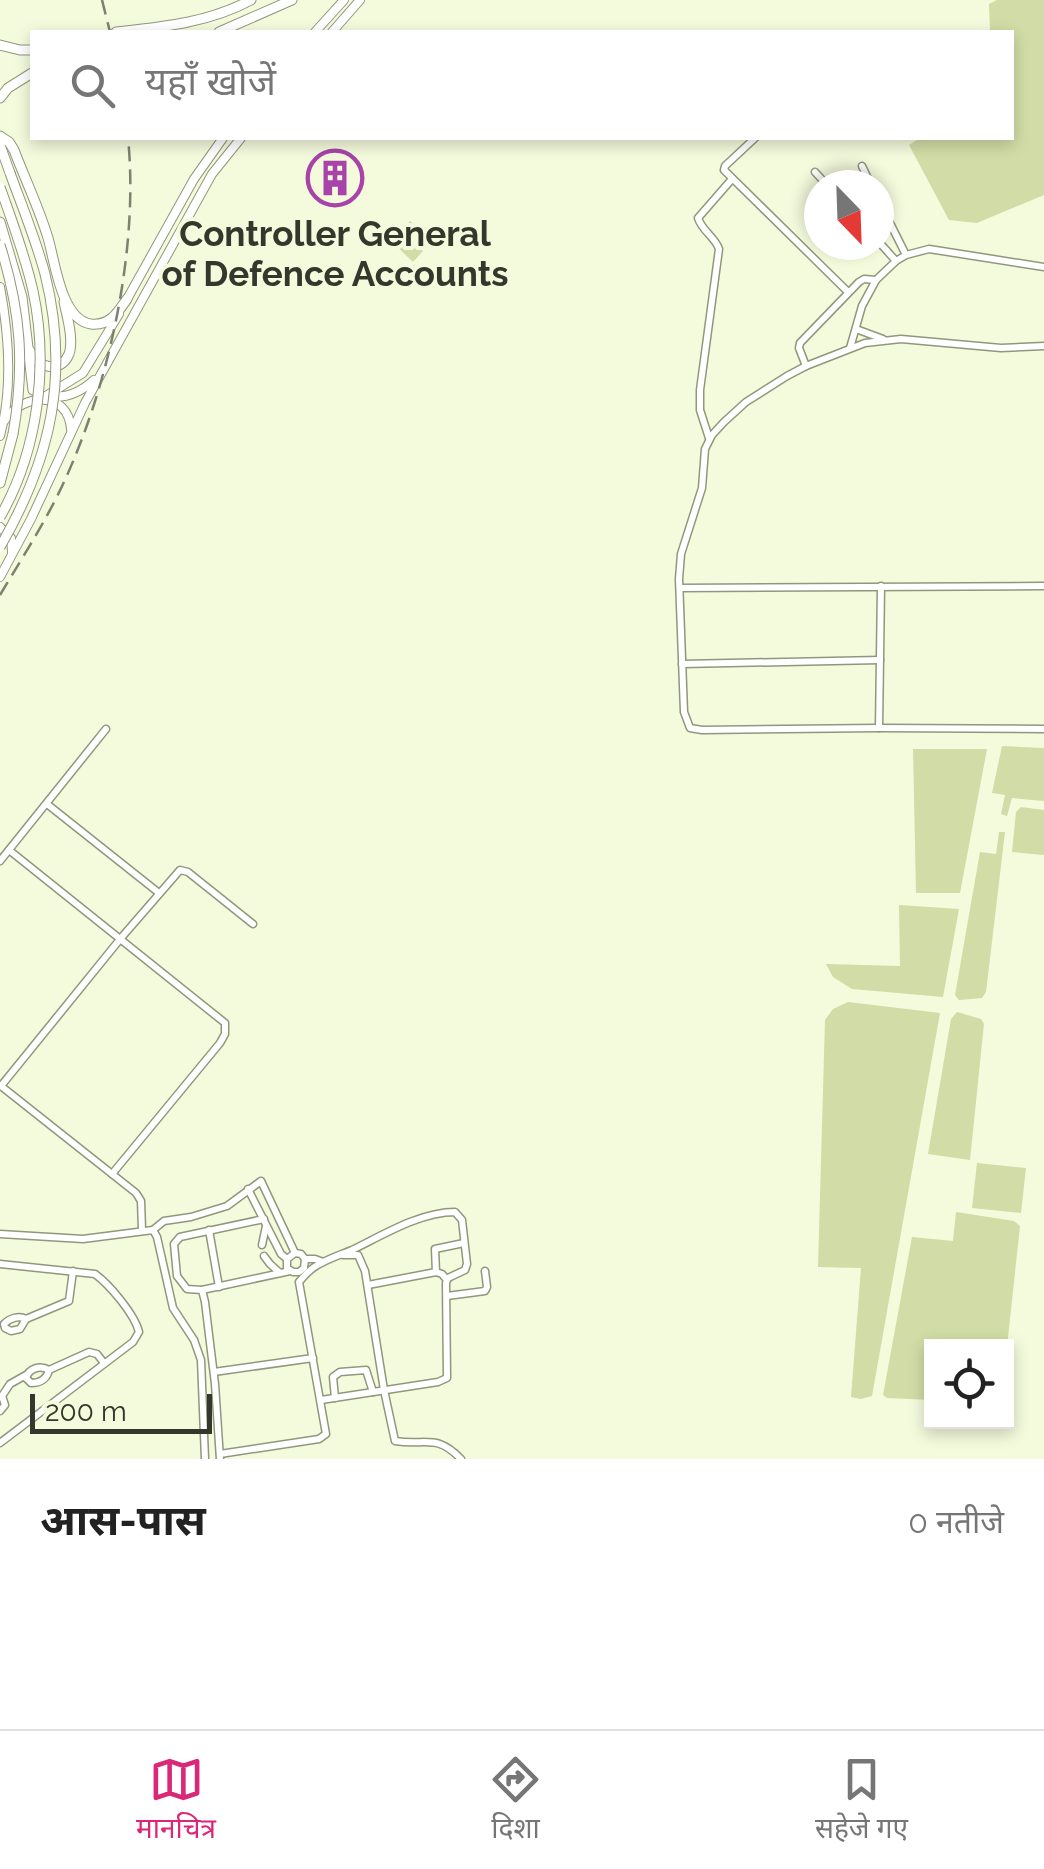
<!DOCTYPE html>
<html lang="hi">
<head>
<meta charset="utf-8">
<style>
	:root { --surface:#fff; --page:#f2f2f2; --text:#222; --muted:#767676; --line:#e0e0e0; --accent:#db2777 }
	body { margin:0; font-family:Raleway,"Noto Sans Devanagari",sans-serif; background:var(--page); color:var(--text) }
	.controls { position:absolute; right:30px; bottom:30px; display:grid; overflow:hidden; border-radius:0px; box-shadow:0 5px 15px #0003 }
	.controls button { width:90px; height:90px; display:grid; place-items:center; padding:0; border:0; border-bottom:2px solid var(--line); background:var(--surface); color:var(--text); font:50px sans-serif }
	.compass { position:absolute; left:804px; top:170px; width:90px; height:90px; border-radius:50%; background:var(--surface); box-shadow:0 5px 15px #0003; rotate:157deg }
	.scale { position:absolute; left:30px; bottom:25px; width:182px; box-sizing:border-box; padding-left:10px; border:5px solid #34372b; border-top:0; font-size:28px; line-height:35px; white-space:nowrap; color:#34372b; -webkit-text-stroke:8px #f4fadc; paint-order:stroke }
	.list { margin:0; padding:0; list-style:none }
	h2 { display:flex; justify-content:space-between; align-items:center; height:130px; margin:0; padding:0 40px; font-size:42px }
	h2 small { font-size:32px; font-weight:400; color:var(--muted) }
	.icon { flex:none; width:55px; height:55px; fill:none; stroke:currentColor; stroke-width:2; stroke-linecap:round; stroke-linejoin:round }
	.map { position:relative; flex:none; width:1044px; height:1459px; overflow:hidden }
	.search { position:absolute; background:var(--surface); box-shadow:0 5px 15px #0003; left:30px; right:30px; top:30px; height:110px; display:flex; align-items:center; gap:25px; box-sizing:border-box; padding:0 35px; border-radius:0px; color:var(--muted); font-size:38px }
	.sheet { height:270px; background:var(--surface) }
	nav { display:flex; justify-content:space-around; align-items:center; box-sizing:border-box; height:140px; border-top:2px solid var(--line); background:var(--surface); font-size:28px; color:var(--muted) }
	nav a { display:grid; justify-items:center; gap:5px }
	nav .on { color:var(--accent) }
	.map>svg:first-child { display:block }
	.green { fill:#d1dca6 }
	.lines { fill:none; stroke-linecap:round; stroke-linejoin:round }
	.minor-casing { stroke:#91977b; stroke-width:9 }
	.major-casing { stroke:#91977b; stroke-width:10 }
	.highway-casing { stroke:#91977b; stroke-width:11 }
	.minor { stroke:#fff; stroke-width:6 }
	.major { stroke:#fff; stroke-width:8 }
	.highway { stroke:#fff; stroke-width:9 }
	.rail { stroke:#7d816e; stroke-width:2.5; stroke-dasharray:15 8; stroke-linecap:butt }
	.highway-bridge-casing { stroke:#91977b; stroke-width:11; stroke-linecap:butt }
	.highway-bridge { stroke:#fff; stroke-width:9 }
	.labels { text-anchor:middle; stroke-width:8; stroke-linejoin:round; paint-order:stroke }
	.poi-label { font-size:35px; font-weight:bold; fill:#34372b; stroke:#f4fadc }
</style>
</head>
<body>
<div class="map">
<svg width="1044" height="1459" viewBox="0 0 1044 1459">
	<rect width="100%" height="100%" fill="#f4fadc"/>
	<g class="green">
		<path d="M997 0H1044V195L977 223 949 220 909 145 920 138H1012V32H990L989 4Z"/>
		<path d="M410 221 426 235 417 245 423 251 413 262 391 241Z"/>
		<path d="M1002 746 1044 748V801L1012 798 1007 816 1001 814 1005 795 992 793Z"/>
		<path d="M913 749H987L960 893H916Z"/>
		<path d="M1021 807 1044 810V855L1012 852 1016 812Z"/>
		<path d="M999 832H1005L986 992 982 998 959 1000 955 995 980 852 996 854Z"/>
		<path d="M899 905 959 909 943 997 852 989 833 977 826 964 900 966Z"/>
		<path d="M848 1002 940 1013 872 1396 861 1399 851 1397 861 1268 818 1267 825 1020 833 1009Z"/>
		<path d="M957 1012 981 1019 984 1024 970 1160 928 1154 951 1019Z"/>
		<path d="M977 1163 1026 1168 1021 1213 972 1208Z"/>
		<path d="M956 1212 1014 1221 1020 1226 1007 1347 932 1346 931 1400 887 1398 883 1395 912 1237 953 1241Z"/>
	</g>
	<g class="lines">
		<g class="minor-casing">
			<g id="minor">
				<path d="M755 138 725 166 724 170 848 292"/>
				<path d="M862 166 871 185"/>
				<path d="M815 172 827 185"/>
				<path d="M879 201 906 255"/>
				<path d="M879 242 896 261"/>
				<path d="M856 329 883 339"/>
				<path d="M1044 346 1001 348 901 339 865 343 806 366 787 376 746 402 724 422 712 435 705 449 702 488 681 554 679 579 684 712 690 728 702 730 879 728 1044 729"/>
				<path d="M850 348 862 306 876 280 896 261 906 255 929 249 1044 267"/>
				<path d="M806 366 799 348 800 343 859 282 864 279 876 280"/>
				<path d="M709 438 700 410V390L719 249C715 237 702 231 698 218L732 179"/>
				<path d="M680 588 1044 586"/>
				<path d="M682 664 880 660"/>
				<path d="M879 728 881 586"/>
				<path d="M47 804 159 893"/>
				<path d="M9 850 225 1023V1034L220 1043 112 1174"/>
				<path d="M0 861 106 729"/>
				<path d="M1 1086 121 938 180 870 188 872 253 924"/>
				<path d="M1 1086 136 1193 141 1201 142 1230"/>
				<path d="M248 1189 281 1254 287 1259"/>
				<path d="M153 1230 164 1221 191 1217 227 1206 261 1181 295 1253"/>
				<path d="M209 1230 219 1287"/>
				<path d="M0 1234 83 1239 153 1230 157 1237 173 1308 194 1340 201 1360 205 1459"/>
				<path d="M262 1245 266 1226"/>
				<path d="M343 1255H358L365 1271 384 1390 395 1441C426 1446 436 1433 461 1459"/>
				<path d="M264 1256 270 1264 280 1273"/>
				<path d="M305 1259 304 1268 299 1272H293L287 1268V1259L295 1253 301 1254 305 1259H315L323 1262"/>
				<path d="M0 1264 95 1274C110 1285 135 1315 139 1332L133 1342 0 1443"/>
				<path d="M436 1272 435 1249 464 1243"/>
				<path d="M368 1285 436 1272 442 1274 447 1280"/>
				<path d="M202 1290 290 1271"/>
				<path d="M447 1296 485 1291 487 1287 485 1271"/>
				<path d="M26 1319 20 1329 11 1331 5 1328 4 1324C10 1318 19 1315 26 1319L69 1301 73 1271"/>
				<path d="M214 1372 313 1358"/>
				<path d="M26 1378 31 1383C40 1383 47 1379 49 1370L89 1352 97 1354 104 1363"/>
				<path d="M26 1378C29 1368 40 1365 49 1370"/>
				<path d="M335 1398 333 1377 340 1372 366 1370 373 1392"/>
				<path d="M0 1411 5 1405 2 1396 10 1384 26 1375"/>
				<path d="M220 1454 319 1439 326 1434 299 1282C304 1276 309 1270 316 1266 327 1259 340 1255 352 1250 383 1235 420 1212 455 1212L462 1220 467 1264 465 1270 448 1278 446 1283 447 1378 438 1382 321 1400"/>
				<path d="M220 1459 215 1384 205 1302 202 1290 187 1289 177 1276 174 1244 180 1237 264 1219"/>
			</g>
		</g>
		<g class="major-casing">
			<g id="major">
				<path d="M315 32 344 0"/>
				<path d="M332 32 360 0"/>
				<path d="M0 287C9 335 13 388 0 436"/>
				<path d="M126 301 194 179 223 138"/>
				<path d="M46 396 83 373 119 314"/>
				<path d="M48 396C66 399 81 392 94 380"/>
				<path d="M5 420C23 393 68 390 71 429"/>
				<path d="M0 527 11 538 12 552"/>
				<path d="M0 577 31 519 85 403 212 174 241 138"/>
			</g>
		</g>
		<g class="highway-casing">
			<g id="highway">
				<path d="M116 32C163 27 208 23 251 0"/>
				<path d="M219 32 292 0"/>
				<path d="M0 45 20 50H32"/>
				<path d="M0 98 8 88 32 73"/>
				<path d="M0 136 9 142 14 150C25 179 39 208 48 238 55 261 61 320 91 324 110 326 118 312 127 299"/>
				<path d="M0 145 10 173"/>
				<path d="M0 222 22 297 33 390"/>
				<path d="M30 351C37 367 60 375 69 354 74 340 67 316 64 302"/>
				<path d="M0 483 13 434"/>
			</g>
		</g>
		<use href="#minor" class="minor"/>
		<use href="#major" class="major"/>
		<use href="#highway" class="highway"/>
		<g class="rail">
			<path d="M102 0 110 32"/>
			<path d="M0 595C22 558 46 521 64 482 110 382 139 247 128 138"/>
		</g>
		<g class="highway-bridge-casing">
			<g id="highway-bridge">
				<path d="M0 187C12 221 25 255 33 291 49 365 38 451 0 517"/>
				<path d="M0 245C21 311 25 366 13 434"/>
				<path d="M0 547C51 459 70 375 45 274 36 240 22 206 10 173"/>
			</g>
		</g>
		<use href="#highway-bridge" class="highway-bridge"/>
	</g>
	<defs>
		<g id="building-ring" transform="scale(2.875)"><circle r="9.5" fill="#f4fadc" stroke="#a743a9" stroke-width="1.5"/><path d="M-4-6H4V6H1V3H-1V6H-4ZM-2.5-4.3h1.7v1.8h-1.7ZM.8-4.3h1.7v1.8H.8ZM-2.5-1h1.7V.8h-1.7ZM.8-1h1.7V.8H.8Z" fill="#a743a9"/></g>
	</defs>
	<g fill-rule="evenodd">
		<use href="#building-ring" x="335" y="178"/>
	</g>
	<g class="labels">
		<g class="poi-label">
			<text x="335" y="246">Controller General<tspan x="335" dy="40">of Defence Accounts</tspan></text>
		</g>
	</g>
</svg>
<div class="controls">
<button><svg class="icon" aria-label="locate" viewBox="0 0 24 24"><circle cx="12" cy="12" r="6"/><path d="M12 2v4M12 18v4M2 12h4M18 12h4"/></svg></button>
</div>
<svg class="compass" viewBox="-18 -18 36 36"><path d="M0-13l5 13h-10z" fill="#e53935"/><path d="M0 13l5-13h-10z" fill="#767676"/></svg>
<div class="scale">200 m</div>
<div class="search"><svg class="icon" aria-label="search" viewBox="0 0 24 24"><circle cx="10" cy="10" r="6"/><path d="M15 15l6 6"/></svg>यहाँ खोजें</div>
</div>
<section class="sheet">
<h2>आस-पास<small>0 नतीजे</small></h2>
<ul class="list">
</ul>
</section>
<nav>
<a class="on"><svg class="icon" aria-label="map" viewBox="0 0 24 24"><path d="M3 6l6-2 6 2 6-2v14l-6 2-6-2-6 2zM9 4v14M15 6v14"/></svg>मानचित्र</a>
<a><svg class="icon" aria-label="directions" viewBox="0 0 24 24"><path d="M12 3l9 9-9 9-9-9zM9 14v-3h6M13 9l2 2-2 2"/></svg>दिशा</a>
<a><svg class="icon" aria-label="saved" viewBox="0 0 24 24"><path d="M7 4h10v16l-5-4-5 4z"/></svg>सहेजे गए</a>
</nav>
</body>
</html>
